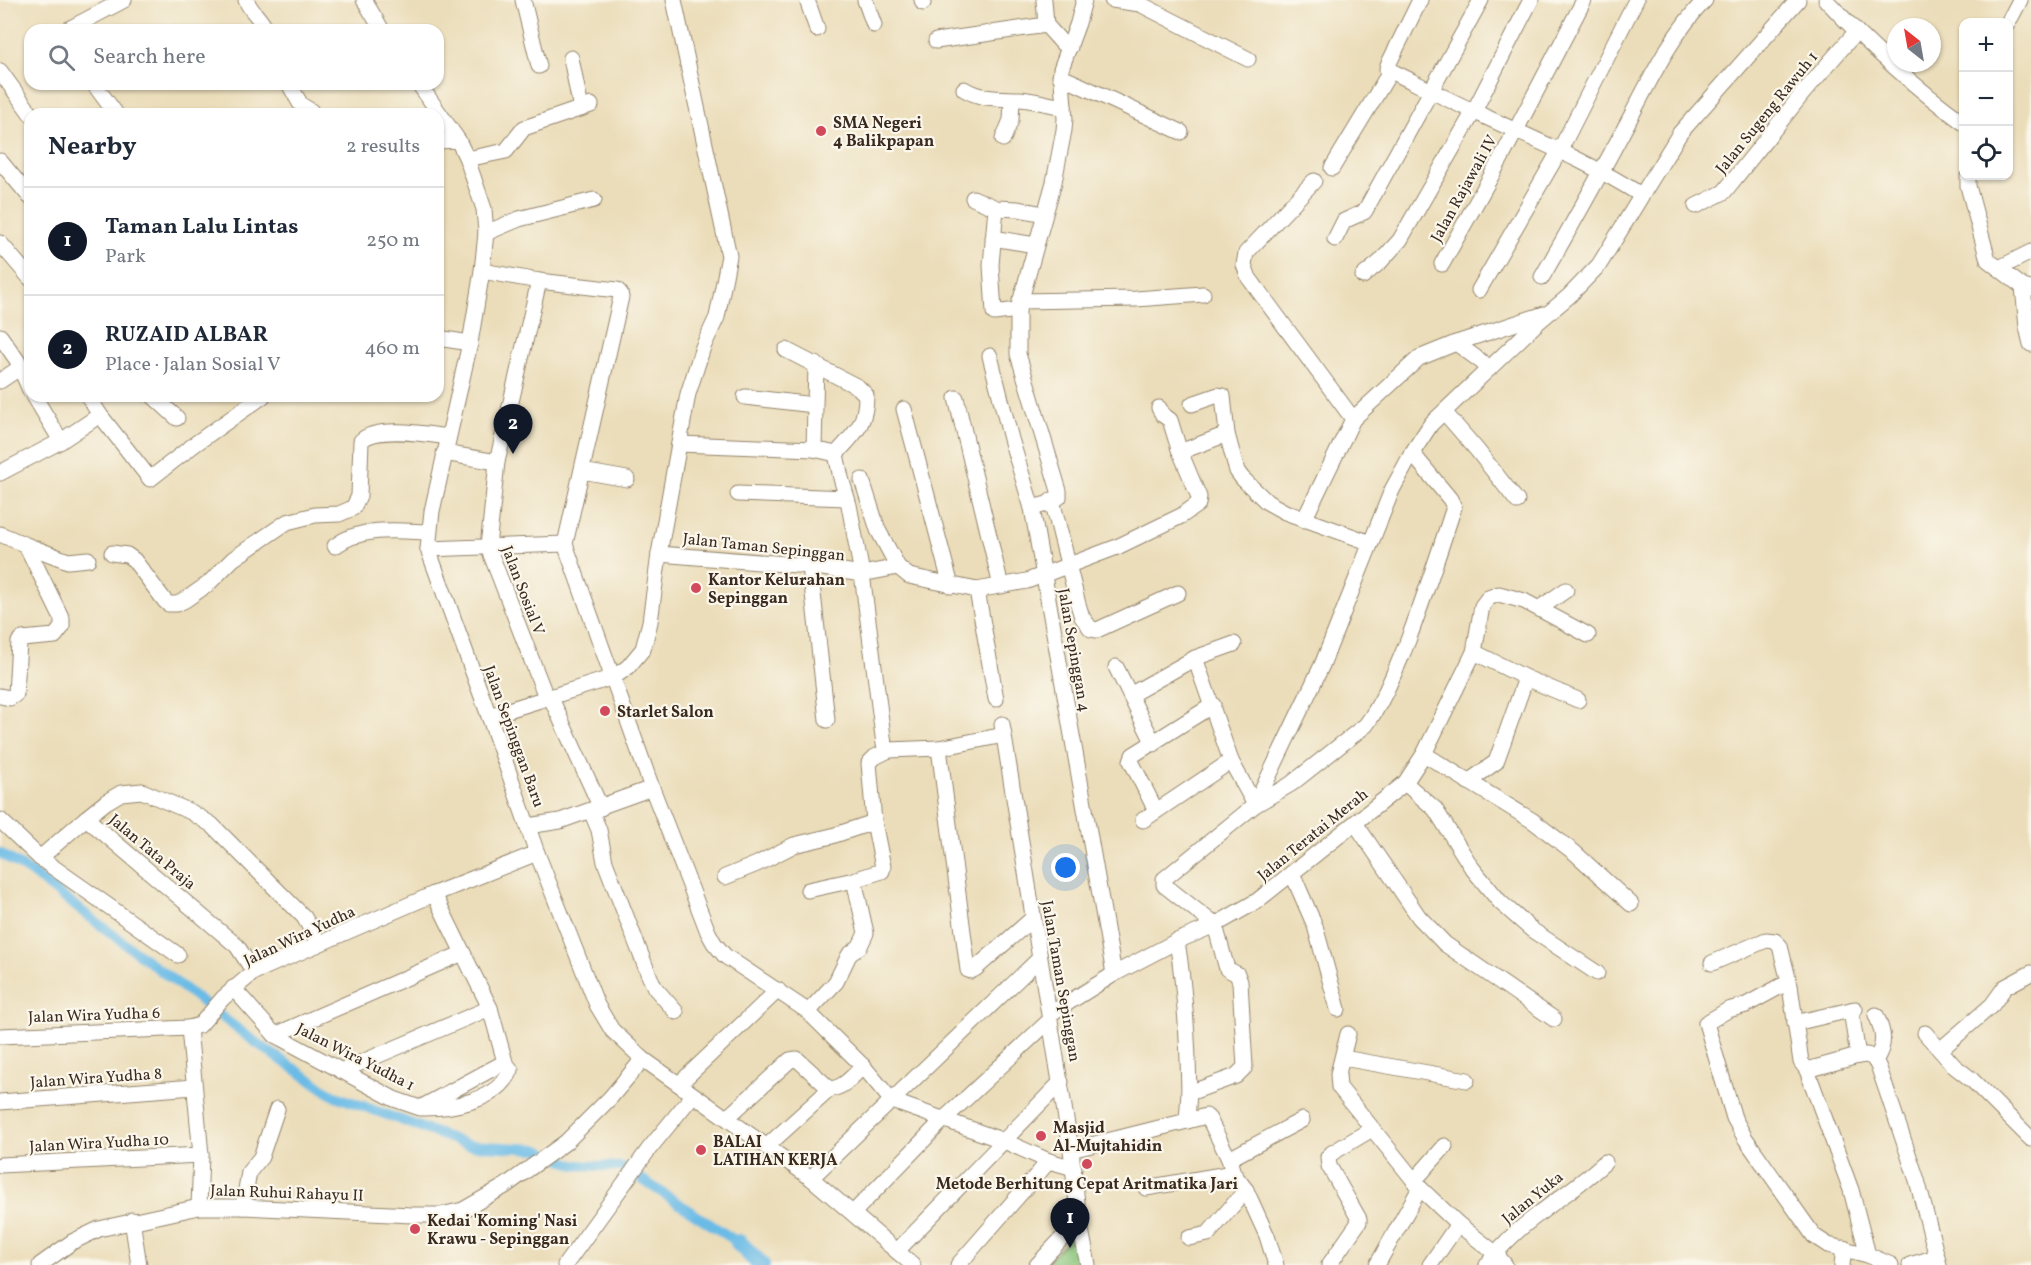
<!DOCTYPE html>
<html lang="en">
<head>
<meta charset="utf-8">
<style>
	:root { --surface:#fff; --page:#f6f6f7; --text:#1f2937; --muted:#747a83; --line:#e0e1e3; --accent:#111827 }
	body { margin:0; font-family:Vollkorn,serif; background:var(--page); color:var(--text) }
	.controls { position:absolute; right:18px; top:18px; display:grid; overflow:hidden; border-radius:12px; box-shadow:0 2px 4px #0004 }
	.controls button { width:54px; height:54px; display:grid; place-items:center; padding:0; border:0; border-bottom:2px solid var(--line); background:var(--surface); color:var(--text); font:30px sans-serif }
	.compass { position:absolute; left:1887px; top:18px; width:54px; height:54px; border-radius:50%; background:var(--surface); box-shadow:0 2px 4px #0004; rotate:329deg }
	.you { position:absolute; left:1066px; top:868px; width:21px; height:21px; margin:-15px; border:4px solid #fff; border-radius:50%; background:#1a73e8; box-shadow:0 0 0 9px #1a73e833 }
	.badge { display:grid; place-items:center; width:39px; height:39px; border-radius:50%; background:var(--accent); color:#fff; font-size:20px; font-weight:700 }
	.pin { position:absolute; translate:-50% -50px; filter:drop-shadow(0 2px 3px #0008) }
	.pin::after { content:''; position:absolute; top:32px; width:21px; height:18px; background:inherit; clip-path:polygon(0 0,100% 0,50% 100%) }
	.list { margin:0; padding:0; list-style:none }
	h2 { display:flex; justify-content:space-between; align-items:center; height:78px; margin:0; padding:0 24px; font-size:26px }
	h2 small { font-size:20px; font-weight:400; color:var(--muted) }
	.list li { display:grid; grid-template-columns:39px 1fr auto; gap:18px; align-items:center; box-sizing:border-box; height:108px; padding:0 24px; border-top:2px solid var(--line) }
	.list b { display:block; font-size:22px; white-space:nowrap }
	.list p { margin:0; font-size:20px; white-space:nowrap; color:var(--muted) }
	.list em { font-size:20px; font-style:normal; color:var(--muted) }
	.icon { flex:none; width:33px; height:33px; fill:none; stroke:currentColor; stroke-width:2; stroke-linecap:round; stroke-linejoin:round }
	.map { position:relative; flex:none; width:2031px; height:1265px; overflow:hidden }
	.search { position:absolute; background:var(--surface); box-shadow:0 2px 4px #0004; left:24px; top:24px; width:420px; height:66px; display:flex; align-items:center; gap:15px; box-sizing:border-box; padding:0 21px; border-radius:18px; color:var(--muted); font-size:22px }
	.panel { position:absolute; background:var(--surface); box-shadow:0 2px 4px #0004; left:24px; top:108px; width:420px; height:294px; border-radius:18px }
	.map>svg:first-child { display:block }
	.green { fill:#89c57a; stroke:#62784c; stroke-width:1.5 }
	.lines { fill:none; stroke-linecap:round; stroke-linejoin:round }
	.canal { stroke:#6bbbe6; stroke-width:10 }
	.river { stroke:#6bbbe6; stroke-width:18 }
	.minor-casing { stroke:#93846c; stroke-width:17 }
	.minor { stroke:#fff; stroke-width:15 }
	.poi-dot { fill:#d1495b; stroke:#fbf7ec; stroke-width:2 }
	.labels { text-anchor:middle; stroke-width:4.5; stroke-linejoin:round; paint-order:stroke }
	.street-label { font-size:16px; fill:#3b2a1e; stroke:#fbf7ec }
	.poi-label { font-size:16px; font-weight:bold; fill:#3b2a1e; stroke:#fbf7ec; text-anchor:start }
</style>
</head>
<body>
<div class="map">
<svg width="2031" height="1265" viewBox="0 0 2031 1265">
	<rect width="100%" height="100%" fill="#fbf7ec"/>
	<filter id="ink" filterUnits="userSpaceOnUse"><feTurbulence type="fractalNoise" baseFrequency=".0167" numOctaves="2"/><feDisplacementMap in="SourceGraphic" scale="12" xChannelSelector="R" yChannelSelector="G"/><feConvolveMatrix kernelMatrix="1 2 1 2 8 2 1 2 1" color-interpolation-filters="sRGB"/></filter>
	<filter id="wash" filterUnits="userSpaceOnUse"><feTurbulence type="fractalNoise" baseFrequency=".008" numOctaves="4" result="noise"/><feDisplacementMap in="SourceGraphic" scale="24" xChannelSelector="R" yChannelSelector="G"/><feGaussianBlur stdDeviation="1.35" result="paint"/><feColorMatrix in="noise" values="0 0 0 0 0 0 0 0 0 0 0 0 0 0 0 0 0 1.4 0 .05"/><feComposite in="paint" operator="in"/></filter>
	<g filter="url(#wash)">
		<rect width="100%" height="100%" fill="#ebddb9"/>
		<path class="green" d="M1076 1231 1083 1265H1044Z"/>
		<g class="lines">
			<path class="canal" d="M0 853 30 872 255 1042 333 1095 468 1145 537 1149 574 1165 623 1167 739 1243"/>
			<path class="river" d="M739 1243 761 1265"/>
		</g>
	</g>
	<g filter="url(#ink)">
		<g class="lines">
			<g class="minor-casing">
				<g id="minor">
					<path d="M246 0C251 12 261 18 266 30"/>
					<path d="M364 0 382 30"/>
					<path d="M523 0 539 66"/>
					<path d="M807 0 817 29"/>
					<path d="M865 0 874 25"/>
					<path d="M922 0 923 3"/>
					<path d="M1044 0 1046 25 1063 44 1070 47"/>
					<path d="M1112 0 1140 4 1248 59"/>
					<path d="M1826 0C1868 45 1914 87 1964 123"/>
					<path d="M2008 23 2020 0"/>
					<path d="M67 30 124 0"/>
					<path d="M936 41 1046 25"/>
					<path d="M571 58 581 109"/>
					<path d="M1387 69C1416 83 1444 98 1473 111 1530 138 1588 161 1641 195"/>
					<path d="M0 71 31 114"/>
					<path d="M1060 76 1181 132"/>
					<path d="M94 84 116 114"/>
					<path d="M289 84 301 105 311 111"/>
					<path d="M419 84 458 140 467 159 484 209 486 233 482 271 470 343 432 511 428 549 489 716 537 853 597 1005 612 1030 643 1059 811 1178 913 1265"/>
					<path d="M964 89C982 100 1000 98 1020 99 1035 100 1049 105 1064 107"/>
					<path d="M1003 139 1011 120 1012 100"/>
					<path d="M438 141 458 140"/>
					<path d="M467 159 506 151 524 128 591 105"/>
					<path d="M0 161 30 197"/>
					<path d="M1332 168 1387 77 1388 65 1420 0"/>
					<path d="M1968 176V186L1988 260 2023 287 2031 289"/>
					<path d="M973 198 996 208 1018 209 1044 214"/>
					<path d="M1696 206 1724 192 1803 93 1856 32"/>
					<path d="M996 208 991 265 994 313 1018 310"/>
					<path d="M486 233 519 219 594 200"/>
					<path d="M993 238 1035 245"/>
					<path d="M1335 239 1344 221 1364 212 1366 209 1481 0"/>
					<path d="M0 243 30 278"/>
					<path d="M1442 264 1504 153 1584 0"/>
					<path d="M1999 268 2031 252"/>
					<path d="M482 271 539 281 617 290 620 293 621 297 565 544 652 788 560 821 528 826"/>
					<path d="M1363 276 1380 262 1400 240 1474 111 1531 0"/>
					<path d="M1542 277C1572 225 1601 173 1629 120 1651 78 1671 35 1705 0"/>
					<path d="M539 281 497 462 488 547 546 697"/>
					<path d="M2023 287 2027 327 2031 344"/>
					<path d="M1479 290 1560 150 1636 0"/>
					<path d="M1020 301 1136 299 1203 294"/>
					<path d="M0 336 17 360 30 390"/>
					<path d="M438 338 470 343"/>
					<path d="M1456 343 1490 368"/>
					<path d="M786 350 858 387 866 395C866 425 855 433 836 454L841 478 849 505 862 574 898 567 909 576 977 590 1027 581 1117 547 1181 516 1198 504 1199 497 1179 449 1170 420 1163 415 1159 408"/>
					<path d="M990 356 1011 439 1032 508 1114 974"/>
					<path d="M0 381 21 367"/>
					<path d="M34 396 61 441"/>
					<path d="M88 396 100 415 150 479 195 444 263 396"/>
					<path d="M153 396 177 418"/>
					<path d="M745 397 814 405"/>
					<path d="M956 398 1001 586"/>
					<path d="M1192 404 1218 395 1223 396 1227 434 1237 471 1242 478 1267 502 1285 512 1371 543"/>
					<path d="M904 409 951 586"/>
					<path d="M1445 413 1477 450 1517 501"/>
					<path d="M1353 419 1419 358 1456 343 1544 314"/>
					<path d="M679 444 814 449 836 454"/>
					<path d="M814 449 816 364"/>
					<path d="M1179 449 1185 450 1227 434"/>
					<path d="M444 453 497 462"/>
					<path d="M582 471 627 479"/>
					<path d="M0 473 61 441 100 415"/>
					<path d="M862 480 878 530 898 567"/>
					<path d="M738 494 847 498"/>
					<path d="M1052 500 1078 604 1082 617 1091 629 1097 630 1178 593"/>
					<path d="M1032 508 1047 504 1059 497V491L1018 354V310L1054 182 1064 130 1065 119 1061 69 1078 23 1084 0"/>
					<path d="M1304 520 1353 419 1249 278 1244 265 1246 253 1314 181"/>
					<path d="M0 534 26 545 62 619V627L55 636 22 639 19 642 16 694 10 698 0 696"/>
					<path d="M26 545 68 561 88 559"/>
					<path d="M335 546C361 526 397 531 429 532"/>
					<path d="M428 549 565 544"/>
					<path d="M112 553 127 555 134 560 165 601 168 604H177L185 600 208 584 233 559 287 522 315 515 339 514 353 508 359 496 361 441C376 425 426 434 447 437"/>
					<path d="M659 554 810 566 862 574 884 744 889 750 939 748 1004 735"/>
					<path d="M810 566 827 720"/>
					<path d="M977 590 996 699"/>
					<path d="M1540 608 1566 590"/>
					<path d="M1474 652 1526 678 1578 700"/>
					<path d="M1195 658 1231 761 1255 805 1291 784 1366 725C1384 700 1395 671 1407 643 1424 598 1439 553 1454 507L1450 499 1412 453"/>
					<path d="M1116 667 1154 744"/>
					<path d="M1130 695 1195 658 1234 644"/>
					<path d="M550 696 601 808"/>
					<path d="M489 716 614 677 628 667 643 649 650 622 659 554 688 394 703 347 717 317 729 256 674 0"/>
					<path d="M1002 724 1071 1150 1079 1220 1088 1265"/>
					<path d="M939 748 968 970 971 971 975 969 1032 919"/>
					<path d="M1424 754 1533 821 1575 853 1631 904"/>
					<path d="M1468 782 1496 762 1526 678"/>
					<path d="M1405 783 1435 809 1472 868 1500 902 1532 930 1597 973"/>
					<path d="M652 788 708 932 714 943 725 956 806 1010 863 1066 892 1101 1004 1141 1049 1161 1074 1168"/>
					<path d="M591 811 599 830 605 862 648 973 655 988 676 1012"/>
					<path d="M1156 811 1131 761 1133 755 1213 705"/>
					<path d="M86 818 106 802 121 793 142 791 191 812 212 825 304 917 319 943"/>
					<path d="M0 820 40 858 178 955"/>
					<path d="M1143 820 1231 761"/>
					<path d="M1355 823 1419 917 1445 944 1554 1019"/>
					<path d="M40 858 86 818 237 946 254 972"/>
					<path d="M1292 873 1315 926 1338 1009"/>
					<path d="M725 877 757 864 794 845 832 836 874 822 869 763 875 757 889 750"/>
					<path d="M808 890 854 880 882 871 883 867 874 822"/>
					<path d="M1177 941C1185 991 1188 1041 1189 1092H1192L1236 1076 1245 1067 1240 982 1237 974 1227 969 1215 925 1164 885V879L1255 805 1322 665 1392 490 1412 453 1431 424 1537 323 1569 296 1599 265 1680 133 1798 0"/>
					<path d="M1712 963 1766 940 1775 941 1780 946 1790 986"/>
					<path d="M2031 973 2005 987 1992 1005 1940 1050 1954 1066 1972 1080 2031 1139"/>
					<path d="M1781 986H1790L1801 1062 1807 1070 1851 1190 1868 1255 1828 1245 1814 1236 1745 1138 1734 1118 1706 1023 1728 1010 1746 1005Z"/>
					<path d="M233 988 275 1035 394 1099 420 1108 505 1062 490 1008 434 894"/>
					<path d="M1851 1010 1858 1056 1867 1055 1874 1058 1879 1068 1917 1180 1939 1265"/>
					<path d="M808 1012 836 982 849 955 860 946 866 933 854 880"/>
					<path d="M1050 1014 1114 974 1177 941 1215 925 1257 901 1405 783 1424 754 1474 652 1482 606 1488 598 1499 594 1524 601 1588 635"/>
					<path d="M1795 1023 1855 1009"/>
					<path d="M1925 1033 1940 1050"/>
					<path d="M1348 1034 1338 1074 1339 1087 1420 1188 1458 1224 1495 1253 1505 1265"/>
					<path d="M275 1035 463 953"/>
					<path d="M0 1036 189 1028"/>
					<path d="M1343 1058 1467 1080"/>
					<path d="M1875 1061C1886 1044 1884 1033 1876 1015"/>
					<path d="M1807 1070 1858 1056"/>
					<path d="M341 1071 490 1008"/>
					<path d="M679 1084 778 990"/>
					<path d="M0 1102 194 1087"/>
					<path d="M423 1108C453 1108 498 1101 511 1070L505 1062"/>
					<path d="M728 1117 790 1060 797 1059 830 1089C844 1088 854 1075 863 1066"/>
					<path d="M1187 1121 1206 1116 1209 1119 1229 1159 1233 1173 1246 1190 1267 1236 1276 1265"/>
					<path d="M766 1147 830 1089"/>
					<path d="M1071 1150 1187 1121 1189 1092"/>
					<path d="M1229 1159 1302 1120"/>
					<path d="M0 1165 201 1155"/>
					<path d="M811 1178 1039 959"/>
					<path d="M1414 1181 1445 1146"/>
					<path d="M1146 1188 1233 1173"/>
					<path d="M199 1207 201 1155 189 1028 200 1025 223 998 254 972 434 894 537 853"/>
					<path d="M243 1207 249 1172 261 1157 277 1109"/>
					<path d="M853 1213 944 1119 1049 1021"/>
					<path d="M132 1220 139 1265"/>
					<path d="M1189 1238 1208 1234 1246 1190"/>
					<path d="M897 1251 1061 1082"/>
					<path d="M1868 1255 1891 1265"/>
					<path d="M40 1265 72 1242 99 1229 199 1207H243L412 1215H441L463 1210 505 1186 566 1142 610 1098 643 1059"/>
					<path d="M565 1265 649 1149 693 1095"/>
					<path d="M958 1265 1049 1161"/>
					<path d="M1037 1265 1079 1220"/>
					<path d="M1329 1265 1359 1222V1219L1329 1166 1328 1157 1332 1153 1372 1129"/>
					<path d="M1377 1265 1420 1188"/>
					<path d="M1430 1265 1458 1224"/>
					<path d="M1487 1265C1517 1221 1567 1198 1605 1162"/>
					<path d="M1842 1265 1844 1248"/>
					<path d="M1910 1265 1937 1257"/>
				</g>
			</g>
			<use href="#minor" class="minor"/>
		</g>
	</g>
	<g class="poi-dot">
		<circle cx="821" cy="131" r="6"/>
		<circle cx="696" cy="588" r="6"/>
		<circle cx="605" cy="711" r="6"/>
		<circle cx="1041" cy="1136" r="6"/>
		<circle cx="701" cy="1150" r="6"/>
		<circle cx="1087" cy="1164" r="6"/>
		<circle cx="415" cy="1229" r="6"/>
	</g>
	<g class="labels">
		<g class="street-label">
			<text transform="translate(1766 112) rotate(-51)" y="6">Jalan Sugeng Rawuh 1</text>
			<text transform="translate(1463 188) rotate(-61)" y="6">Jalan Rajawali IV</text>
			<text transform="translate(764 546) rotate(6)" y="6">Jalan Taman Sepinggan</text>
			<text transform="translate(524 590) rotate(69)" y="6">Jalan Sosial V</text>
			<text transform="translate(1075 650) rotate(80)" y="6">Jalan Sepinggan 4</text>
			<text transform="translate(515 736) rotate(70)" y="6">Jalan Sepinggan Baru</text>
			<text transform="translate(1312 834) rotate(-39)" y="6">Jalan Teratai Merah</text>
			<text transform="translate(153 851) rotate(40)" y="6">Jalan Tata Praja</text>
			<text transform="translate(299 935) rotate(-25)" y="6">Jalan Wira Yudha</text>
			<text transform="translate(1062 981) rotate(80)" y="6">Jalan Taman Sepinggan</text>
			<text transform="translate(94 1014) rotate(-2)" y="6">Jalan Wira Yudha 6</text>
			<text transform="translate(356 1056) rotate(27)" y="6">Jalan Wira Yudha 1</text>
			<text transform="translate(96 1077) rotate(-4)" y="6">Jalan Wira Yudha 8</text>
			<text transform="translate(99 1142) rotate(-3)" y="6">Jalan Wira Yudha 10</text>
			<text transform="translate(287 1192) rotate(2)" y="6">Jalan Ruhui Rahayu II</text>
			<text transform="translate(1532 1197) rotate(-39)" y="6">Jalan Yuka</text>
		</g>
		<g class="poi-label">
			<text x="833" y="128">SMA Negeri<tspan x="833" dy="18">4 Balikpapan</tspan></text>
			<text x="708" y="585">Kantor Kelurahan<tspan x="708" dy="18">Sepinggan</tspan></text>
			<text x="617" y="717">Starlet Salon</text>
			<text x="1053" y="1133">Masjid<tspan x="1053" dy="18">Al-Mujtahidin</tspan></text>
			<text x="713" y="1147">BALAI<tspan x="713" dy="18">LATIHAN KERJA</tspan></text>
			<text x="1087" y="1189" text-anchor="middle">Metode Berhitung Cepat Aritmatika Jari</text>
			<text x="427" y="1226">Kedai 'Koming' Nasi<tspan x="427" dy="18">Krawu - Sepinggan</tspan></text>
		</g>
	</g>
</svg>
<div class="controls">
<button>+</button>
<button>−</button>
<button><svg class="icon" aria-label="locate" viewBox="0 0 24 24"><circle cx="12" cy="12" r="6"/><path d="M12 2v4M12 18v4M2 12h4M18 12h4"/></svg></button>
</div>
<svg class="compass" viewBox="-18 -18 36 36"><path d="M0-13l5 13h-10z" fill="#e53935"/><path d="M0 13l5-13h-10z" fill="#747a83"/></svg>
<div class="you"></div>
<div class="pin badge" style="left:1070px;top:1248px">1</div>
<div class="pin badge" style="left:513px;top:454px">2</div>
<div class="search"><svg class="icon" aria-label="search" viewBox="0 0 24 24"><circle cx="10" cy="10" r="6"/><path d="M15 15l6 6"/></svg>Search here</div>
<section class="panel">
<h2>Nearby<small>2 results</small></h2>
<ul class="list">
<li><span class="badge">1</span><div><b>Taman Lalu Lintas</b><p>Park</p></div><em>250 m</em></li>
<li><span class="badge">2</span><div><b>RUZAID ALBAR</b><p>Place · Jalan Sosial V</p></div><em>460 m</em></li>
</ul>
</section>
</div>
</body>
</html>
